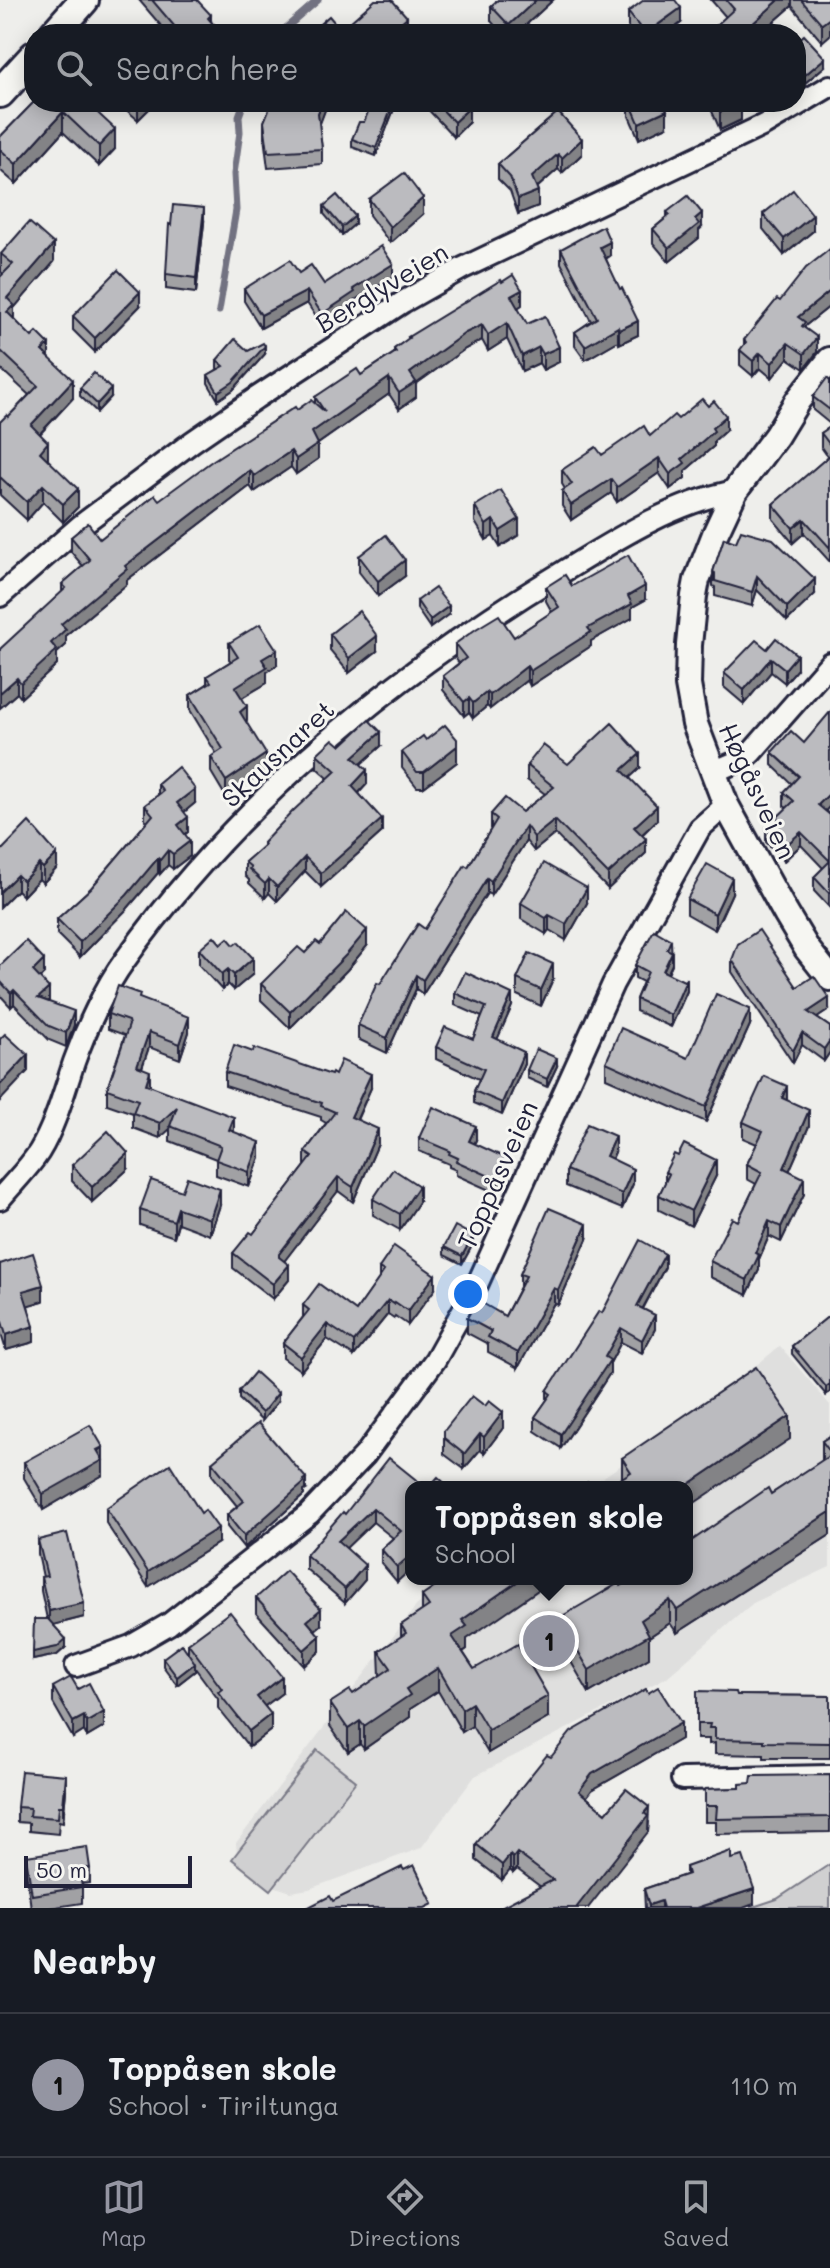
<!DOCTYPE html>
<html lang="en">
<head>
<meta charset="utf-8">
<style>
	:root { --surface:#171b24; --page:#20242c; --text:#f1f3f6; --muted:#9ea1a6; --line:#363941; --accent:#9495a2 }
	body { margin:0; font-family:Mali,sans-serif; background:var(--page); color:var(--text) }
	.scale { position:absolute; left:24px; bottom:20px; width:168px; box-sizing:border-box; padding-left:8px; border:4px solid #22223b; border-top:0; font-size:22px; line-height:28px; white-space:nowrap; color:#22223b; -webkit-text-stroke:6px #f6f6f2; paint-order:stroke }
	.you { position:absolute; left:468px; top:1294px; width:28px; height:28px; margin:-20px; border:6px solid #fff; border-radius:50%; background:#1a73e8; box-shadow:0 0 0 12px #1a73e833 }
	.badge { display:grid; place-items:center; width:52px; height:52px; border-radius:50%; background:var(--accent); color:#111; font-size:26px; font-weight:700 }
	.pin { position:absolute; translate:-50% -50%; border:4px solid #fff; box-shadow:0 2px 8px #0006 }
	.popup { position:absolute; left:405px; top:1481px; width:288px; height:104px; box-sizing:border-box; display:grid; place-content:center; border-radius:16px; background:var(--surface); filter:drop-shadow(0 2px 6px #0005); font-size:26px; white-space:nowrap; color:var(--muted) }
	.popup b { font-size:30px; color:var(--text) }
	.popup::after { content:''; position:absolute; left:50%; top:100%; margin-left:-16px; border:16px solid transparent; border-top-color:var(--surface) }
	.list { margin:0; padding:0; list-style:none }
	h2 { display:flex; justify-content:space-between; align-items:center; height:104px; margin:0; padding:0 32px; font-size:34px }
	h2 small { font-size:26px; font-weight:400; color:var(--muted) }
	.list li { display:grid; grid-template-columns:52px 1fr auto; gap:24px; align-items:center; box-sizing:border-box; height:144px; padding:0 32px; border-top:2px solid var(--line) }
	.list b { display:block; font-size:30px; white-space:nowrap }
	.list p { margin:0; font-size:26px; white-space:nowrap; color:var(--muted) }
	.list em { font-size:26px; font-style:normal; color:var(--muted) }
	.icon { flex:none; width:44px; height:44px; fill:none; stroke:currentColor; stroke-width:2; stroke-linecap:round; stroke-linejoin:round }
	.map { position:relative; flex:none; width:830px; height:1908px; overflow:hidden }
	.search { position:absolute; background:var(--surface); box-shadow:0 4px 20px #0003; left:24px; right:24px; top:24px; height:88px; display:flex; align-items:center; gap:20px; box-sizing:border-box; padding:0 28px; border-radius:32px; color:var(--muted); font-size:30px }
	.sheet { height:248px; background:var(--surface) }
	nav { display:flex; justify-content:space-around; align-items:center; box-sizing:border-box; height:112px; border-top:2px solid var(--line); background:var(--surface); font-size:22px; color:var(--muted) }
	nav a { display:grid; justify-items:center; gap:4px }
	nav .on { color:var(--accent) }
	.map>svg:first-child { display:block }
	.built { fill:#dfdfde }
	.green { fill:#d0d0d1; stroke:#797986; stroke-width:2 }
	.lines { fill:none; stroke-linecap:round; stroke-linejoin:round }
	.stream { stroke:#727281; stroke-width:7 }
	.minor-casing { stroke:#22223b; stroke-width:26 }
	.tertiary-casing { stroke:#22223b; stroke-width:30 }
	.secondary-casing { stroke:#22223b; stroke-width:34 }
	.minor { stroke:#f6f6f2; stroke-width:20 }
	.tertiary { stroke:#f6f6f2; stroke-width:24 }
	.secondary { stroke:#f6f6f2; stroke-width:28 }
	.wall { fill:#a1a1a4; stroke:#22223b; stroke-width:2 }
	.shaded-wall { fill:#838386; stroke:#22223b; stroke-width:2 }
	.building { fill:#bbbbbf; stroke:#22223b; stroke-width:2 }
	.labels { text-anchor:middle; stroke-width:6; stroke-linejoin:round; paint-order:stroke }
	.street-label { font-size:26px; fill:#22223b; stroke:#f6f6f2 }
</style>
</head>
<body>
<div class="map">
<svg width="830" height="1908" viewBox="0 0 830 1908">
	<rect width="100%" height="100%" fill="#eeeeeb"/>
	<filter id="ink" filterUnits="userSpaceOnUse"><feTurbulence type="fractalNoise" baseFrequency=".0125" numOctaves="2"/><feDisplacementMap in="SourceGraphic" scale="16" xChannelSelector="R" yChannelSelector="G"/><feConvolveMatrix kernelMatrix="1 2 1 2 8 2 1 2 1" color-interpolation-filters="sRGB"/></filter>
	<g filter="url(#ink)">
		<path class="built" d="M780 1346 830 1405V1567L753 1603 667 1677 475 1776 421 1848 309 1889 291 1892 267 1884 237 1854 236 1843 417 1605 454 1579H687V1487H589L700 1411Z"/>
		<g class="green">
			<path d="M317 1750 356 1781 271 1890 232 1859Z"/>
			<path d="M830 1864V1908H750L777 1899Z"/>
		</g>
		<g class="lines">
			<g class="stream">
				<path d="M279 34 318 0"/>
				<path d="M219 311 236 210 234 174 240 132 239 116 244 102"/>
			</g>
			<g class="minor-casing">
				<g id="minor">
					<path d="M0 596 80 526 192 442 256 398 403 302 463 268 764 125 830 86"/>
					<path d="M713 772 741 760 751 753 830 663"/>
					<path d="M0 1199C12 1184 28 1169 39 1152 55 1126 64 1092 74 1062 85 1031 105 987 125 960 239 800 394 674 561 573 615 540 672 503 735 491"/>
					<path d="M76 1666 131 1646 169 1624 309 1514 365 1455 435 1360 477 1285 613 984 700 828 726 805"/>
					<path d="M682 1779 830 1776"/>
				</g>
			</g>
			<g class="tertiary-casing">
				<path id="tertiary" d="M830 360 798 400 776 436 735 491 715 534 697 580 694 596 689 645 688 685 695 724 726 805 786 914 807 949 830 978"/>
			</g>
			<g class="secondary-casing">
				<g id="secondary">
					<path d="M54 34 84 0"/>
					<path d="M0 93 34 56"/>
				</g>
			</g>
			<use href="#minor" class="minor"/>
			<use href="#tertiary" class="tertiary"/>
			<use href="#secondary" class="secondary"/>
		</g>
		<g class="wall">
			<path d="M139 0H197L211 20 214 34H168Z"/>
			<path d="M498 0H553L516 34H502L491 21V6Z"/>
			<path d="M711 0H830L822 42 792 6 760 34H707L726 17Z"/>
			<path d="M628 12 681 23 666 34H633L628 27Z"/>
			<path d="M796 42 825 66 805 83 796 72Z"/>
			<path d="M34 102 91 107 115 149 99 166 63 132 16 184 0 170V137Z"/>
			<path d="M117 102H152V106L138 120Z"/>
			<path d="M272 102H328L319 125 322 149V164L268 168 264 137V122Z"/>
			<path d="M421 102H474L469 107V122L454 137Z"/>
			<path d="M629 102 667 126 639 139 629 116Z"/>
			<path d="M708 102H741V120L720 130Z"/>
			<path d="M394 109 376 156 352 147V139L364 122Z"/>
			<path d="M558 112 582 154 562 173 558 169 537 188 538 206 518 214 510 191 498 179V164Z"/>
			<path d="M369 199 423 214 390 243 369 215Z"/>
			<path d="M324 206 355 224 342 235 324 214Z"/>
			<path d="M667 212 702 227 699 230V238L669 262 653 243V229L667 217Z"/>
			<path d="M763 214 813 231 784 255 763 229Z"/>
			<path d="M204 223 196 293 166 289V274Z"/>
			<path d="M561 249 610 256 606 259 638 335 619 344 618 341 585 360 575 346V332L591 321 561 263Z"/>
			<path d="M830 249V306L805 326V329L817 352 804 369 788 358 772 378 760 368 753 376 740 365V350L744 345V340Z"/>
			<path d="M1 254 54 262 14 308V319L49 357 73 398 40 434 48 460 78 507 63 522 43 502 27 520 0 495V422L8 417 29 395 0 368V277L3 274 1 272Z"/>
			<path d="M299 273 324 284 393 277 355 300V305L322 326 307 303 261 328 244 301V289Z"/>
			<path d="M522 305 517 308 527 324 559 362 543 370 539 363 522 371 507 339 488 351 482 340 465 349 416 384V397L399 409 389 394 318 444V459L296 474 291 467 254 492 250 486 127 580V584L66 635V645L57 653V665L21 698 17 693 0 708 62 592V584L83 566 71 552V537L100 539 297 410 315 404V397L361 375 394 353V349L408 339V337Z"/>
			<path d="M140 306 95 352 73 330V316Z"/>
			<path d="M248 351 265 354 233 390 218 400 208 383V375L218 369 217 368V360Z"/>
			<path d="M830 381V424L813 410V397Z"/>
			<path d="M80 388 111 397 97 412 80 396Z"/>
			<path d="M678 419 726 430 714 441V446L685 471V478L670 489 659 473 617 502 611 493 571 520 562 506V491L565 489 562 484V470L650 436Z"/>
			<path d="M830 427V562L804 533 793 543 773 519V504L828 457 821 447V433Z"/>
			<path d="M475 506 519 535 500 547 493 536 486 540 475 522Z"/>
			<path d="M724 538 815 594 787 621 757 590 752 606 715 596V587L713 586V572Z"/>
			<path d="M359 556 405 576 378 596 359 572Z"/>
			<path d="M572 586 645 600 632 607V618L591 641V646L530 686 527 680 490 709 487 706 473 718 469 712 464 716 443 690V676L459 663 455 658V644L514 637 552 612 546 601V587Z"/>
			<path d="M417 601 449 614 430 628 417 609Z"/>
			<path d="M330 634 377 651 349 673 330 650Z"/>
			<path d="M229 643 277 665 267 672V683L242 698 246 722 266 770 226 797 211 772V757L216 753 190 710V695L207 684V676L231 661 229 659Z"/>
			<path d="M767 649 797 669 785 683 771 672 744 704 724 687V673Z"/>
			<path d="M426 740 457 762 424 787H417L402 768V752Z"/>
			<path d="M341 746H381L361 764 367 784 359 793 382 832 321 887 305 871 277 901 269 893 265 898 249 883V880L245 876V862L263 847V843L328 778 317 768V754Z"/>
			<path d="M772 752 830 806 825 811 830 815 829 907 814 891V877L823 868 801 845 784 861 766 842V828L787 808 784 806V792L792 784 772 765Z"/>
			<path d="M568 764 640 768 629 778 657 820 642 835 646 853 608 889 555 834 534 851 526 841 491 895 487 893 423 994 416 989 387 1053 358 1039V1025L380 984 425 929 468 867 491 829V814L522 812 545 794 527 780V765Z"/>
			<path d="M158 784 195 803 184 812 188 832 185 834 190 856 173 869 168 865 160 874 158 873 127 909 80 957 57 934V919L91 888 147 822 145 820V805L158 796Z"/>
			<path d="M0 852 57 868 43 883 39 879 23 896 17 890 0 907Z"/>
			<path d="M732 893 715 930 687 914V899Z"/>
			<path d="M521 903H587L566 940 549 930 546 934 521 919Z"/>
			<path d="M671 940 672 964 668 973 687 991 671 1027 636 1011V999L643 982 635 978V965Z"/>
			<path d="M221 944 253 974 234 990 228 984 222 990 199 965V949Z"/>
			<path d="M320 944 367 946 347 970 290 1028 261 1000V984L305 953Z"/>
			<path d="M732 960 797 987 829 1010 817 1018 830 1027V1052L824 1061 802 1045 793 1063 732 972Z"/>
			<path d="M0 966 44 974 40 978 48 1002 74 1025 66 1047 49 1040 14 1004 11 1007 0 995Z"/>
			<path d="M517 979H553L541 1006 517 995Z"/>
			<path d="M455 993 512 1006 497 1039 524 1064 502 1115 474 1103V1091L479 1079 436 1059V1047L473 1039 482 1017 455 1005Z"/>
			<path d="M140 999 189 1032 180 1059 149 1047 142 1068 150 1086 234 1132 260 1157 249 1187 216 1175V1159L170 1141V1128L160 1138 133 1128V1113L107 1104V1089L125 1035 108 1029V1014Z"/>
			<path d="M750 1025 706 1122 606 1078V1062L688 1058Z"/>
			<path d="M253 1052 371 1088 357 1120 378 1144 353 1202 338 1191 284 1261 289 1280 273 1299 233 1268V1253L253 1234 305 1166V1152L326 1123 321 1120V1117L225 1086V1072Z"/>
			<path d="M557 1066 547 1087 527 1078V1070Z"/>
			<path d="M787 1101 809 1126 789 1171 804 1194 781 1242 769 1236 759 1259V1270L747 1295 710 1277V1261L738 1221 756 1184 747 1179V1164L757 1144 743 1138V1122Z"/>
			<path d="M419 1138 476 1140 474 1144 508 1173 498 1194 456 1175V1170L449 1167V1164L419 1151Z"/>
			<path d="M615 1152 612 1159 633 1184 622 1209 566 1186V1170Z"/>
			<path d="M72 1165 128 1169 92 1202 72 1181Z"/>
			<path d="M665 1172 716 1176 691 1226 659 1210V1195L665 1183Z"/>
			<path d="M373 1199 419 1202 400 1230 373 1215Z"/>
			<path d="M220 1205 210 1235 178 1223 174 1237 140 1225V1210Z"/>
			<path d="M587 1239 558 1305 554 1303 518 1368 488 1352V1344L467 1333V1318L505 1316 520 1287V1274Z"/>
			<path d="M473 1244 462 1264 444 1255V1247Z"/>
			<path d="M0 1264 43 1301 28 1305 34 1342 6 1350 0 1331Z"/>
			<path d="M665 1267 643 1309 655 1329 642 1353 621 1342 610 1363V1373L561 1448 535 1431V1417L547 1400V1391L602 1313Z"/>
			<path d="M379 1268 435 1289 408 1325 395 1316 394 1318 388 1314 354 1356 327 1339 301 1371 283 1358V1343L303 1317V1305L356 1311 379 1279Z"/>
			<path d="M830 1315 826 1395 792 1354V1346Z"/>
			<path d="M239 1391 278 1401 262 1421 239 1399Z"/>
			<path d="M503 1428 484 1453 480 1450 464 1469 444 1454V1431Z"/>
			<path d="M830 1436V1535L677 1633 670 1623 649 1637V1658L589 1693 559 1641V1618L633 1579 771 1494 822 1461V1441Z"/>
			<path d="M790 1439 622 1478V1458Z"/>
			<path d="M103 1447V1475L43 1510 24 1478V1462Z"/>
			<path d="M212 1462 306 1490 304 1491V1495L244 1548 227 1527V1515L237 1506 212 1475Z"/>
			<path d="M425 1487 397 1582 381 1563V1549L393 1538 373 1522 346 1548 365 1580 345 1603 306 1569V1555L345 1514Z"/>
			<path d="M106 1508 218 1543 148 1587 106 1523Z"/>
			<path d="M38 1540 84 1617 53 1625 66 1647 57 1655 33 1660 47 1619 41 1591V1577H43L38 1554Z"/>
			<path d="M422 1596 467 1639V1649L463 1652 474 1669 548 1718 488 1753 472 1726 462 1732 438 1691 410 1709V1717L364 1749 360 1744 348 1752 330 1726V1703L353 1694 380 1676 379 1651 401 1637V1625L422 1611Z"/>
			<path d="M256 1598 321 1625 315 1630 320 1651 304 1666 256 1613Z"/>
			<path d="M188 1643 282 1693 265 1706 271 1730 249 1747 218 1708V1699L195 1668V1671L177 1685 163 1666V1658L188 1654Z"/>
			<path d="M53 1687 78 1689 104 1727 87 1737 84 1731 73 1738 53 1703Z"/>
			<path d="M737 1695 830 1696V1758H764V1755L715 1754V1743L709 1744V1739H697V1724Z"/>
			<path d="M681 1739 592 1790 586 1797 606 1813 649 1822 648 1832 541 1887 517 1869 513 1873 510 1870 502 1880 476 1860V1844L551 1757Z"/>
			<path d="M830 1775V1832L716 1834V1822H705V1789L740 1788 751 1783Z"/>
			<path d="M66 1791 63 1822 59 1821 58 1834 29 1831V1823L17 1822V1807Z"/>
			<path d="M26 1856 90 1868V1883L82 1884V1903L49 1908H31L26 1872Z"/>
			<path d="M731 1859 754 1904 743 1908H645L644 1889 686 1875V1867Z"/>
		</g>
		<g class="shaded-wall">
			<path d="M536 0H553L516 34H509V25Z"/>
			<path d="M779 0H792V6L760 34H741Z"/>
			<path d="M681 8V23L666 34H646Z"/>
			<path d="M211 15V28L214 25V34H203L208 18Z"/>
			<path d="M407 17V32L405 34H387Z"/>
			<path d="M830 18V35L822 42V24Z"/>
			<path d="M825 58V66L805 83V75Z"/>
			<path d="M81 102H96L81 118Z"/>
			<path d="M138 102H152V106L138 120Z"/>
			<path d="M322 102H328L318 129V113Z"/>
			<path d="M394 102V109L376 156V148Z"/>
			<path d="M462 102H474L462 114Z"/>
			<path d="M741 103V120L720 130V112Z"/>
			<path d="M469 108V122L454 137V122Z"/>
			<path d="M667 110V126L639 139V123Z"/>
			<path d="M63 112V132L16 184V164Z"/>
			<path d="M115 129V149L99 166V146Z"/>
			<path d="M582 139V154L562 173V158Z"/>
			<path d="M558 154V169L532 192V177Z"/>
			<path d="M538 191V206L518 214V199Z"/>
			<path d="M423 198V214L390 243V227Z"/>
			<path d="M204 208V223L196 293V278Z"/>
			<path d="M702 213V227L699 230V238L669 262V248L695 219Z"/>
			<path d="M813 215V231L784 255V239Z"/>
			<path d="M355 216V224L342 235V227Z"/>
			<path d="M610 242V256L600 261V247Z"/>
			<path d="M54 244V262L14 308V323L7 330V298Z"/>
			<path d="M393 264V277L355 300V305L322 326V314L353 289Z"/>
			<path d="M522 290V305L511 312V296Z"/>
			<path d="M307 291V303L261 328V315Z"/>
			<path d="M830 291V306L805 326V337L798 317Z"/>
			<path d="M140 292V306L95 352V338Z"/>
			<path d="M638 321V335L619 344V330Z"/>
			<path d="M507 323V339L488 351V335Z"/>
			<path d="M482 325V340L465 349 416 384V397L399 409V393L410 373 465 333Z"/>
			<path d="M618 327V341L585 360V346Z"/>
			<path d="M817 337V352L804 369V354Z"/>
			<path d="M788 343V358L772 378V363Z"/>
			<path d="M49 344V362L42 351Z"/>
			<path d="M265 346V354L233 390 218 400V392Z"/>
			<path d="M539 347V363L522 371V356Z"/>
			<path d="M559 347V362L543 370V354Z"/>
			<path d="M760 353V368L753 376V361Z"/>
			<path d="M389 378V394L312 448V432Z"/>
			<path d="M73 380V398L31 443V425Z"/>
			<path d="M111 389V397L97 412V404Z"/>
			<path d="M726 416V430L714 441V446L685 471V478L670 489V474L682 459 712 428Z"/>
			<path d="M48 442V460L40 452Z"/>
			<path d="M318 444V459L296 474V459Z"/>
			<path d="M291 451V467L254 492V476Z"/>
			<path d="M659 458V473L617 502V487Z"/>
			<path d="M250 470V486L127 580V584L66 635V645L57 653V665L21 698V683L51 643 61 624 125 566Z"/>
			<path d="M611 479V493L571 520V505Z"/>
			<path d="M43 485V502L27 520V502Z"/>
			<path d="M78 489V507L63 522V504Z"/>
			<path d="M519 519V535L500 547V531Z"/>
			<path d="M804 519V533L793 543V528Z"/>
			<path d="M493 520V536L486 540V525Z"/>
			<path d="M405 560V576L378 596V581Z"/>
			<path d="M757 576V590L752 606V592Z"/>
			<path d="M815 579V594L787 621V607Z"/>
			<path d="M645 586V600L632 607V618L591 641V646L530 686V671L588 628 628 596Z"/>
			<path d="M449 606V614L430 628V620Z"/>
			<path d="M377 636V651L349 673V658Z"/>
			<path d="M277 650V665L267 672V683L235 702V687L262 659Z"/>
			<path d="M797 655V669L785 683V669Z"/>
			<path d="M771 658V672L744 704V690Z"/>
			<path d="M527 666V680L490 709V695Z"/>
			<path d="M17 678V693L0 708V693Z"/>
			<path d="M487 692V706L473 718V703Z"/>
			<path d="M469 698V712L464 716V702Z"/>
			<path d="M247 706V721L240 728V712Z"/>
			<path d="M381 732V746L353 771V757Z"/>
			<path d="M457 746V762L424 787V772Z"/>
			<path d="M266 754V770L226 797V781Z"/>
			<path d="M640 754V768L622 785V770Z"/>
			<path d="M367 770V784L352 800V786Z"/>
			<path d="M195 789V803L177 818V803Z"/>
			<path d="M830 793V806L818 819V805Z"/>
			<path d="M657 806V820L634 842V827Z"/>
			<path d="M188 817V832L178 840V825Z"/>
			<path d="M382 819V832L321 887V873Z"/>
			<path d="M555 820V834L534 851V837Z"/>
			<path d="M526 826V841L491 895V881Z"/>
			<path d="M801 832V845L784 861V847Z"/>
			<path d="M646 839V853L608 889V874Z"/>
			<path d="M190 841V856L173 869V854Z"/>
			<path d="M168 850V865L160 874V860Z"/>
			<path d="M57 854V868L43 883V868Z"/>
			<path d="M305 857V871L277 901V887Z"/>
			<path d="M158 858V873L127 909 80 957V942Z"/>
			<path d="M39 864V879L23 896V881Z"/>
			<path d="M17 875V890L0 907V892Z"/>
			<path d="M487 878V893L423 994V980Z"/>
			<path d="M732 878V893L715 930V914Z"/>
			<path d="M269 879V893L265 898V884Z"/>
			<path d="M587 888V903L566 940V924Z"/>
			<path d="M549 915V930L546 934V918Z"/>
			<path d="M367 930V946L347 970 290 1028V1012Z"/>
			<path d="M672 952V964L663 983V971Z"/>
			<path d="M253 958V974L234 990V975Z"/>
			<path d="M44 960V974L33 985V971Z"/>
			<path d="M553 964V979L541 1006V990Z"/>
			<path d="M228 969V984L222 990V974Z"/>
			<path d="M416 975V989L387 1053V1038Z"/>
			<path d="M687 978V991L671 1027V1015Z"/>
			<path d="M49 988V1002L38 998Z"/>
			<path d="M14 990V1004L11 1007V993Z"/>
			<path d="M512 994V1006L493 1049V1037Z"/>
			<path d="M829 998V1010L808 1024V1012Z"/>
			<path d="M750 1009V1025L706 1122V1107Z"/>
			<path d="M74 1011V1025L66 1047V1033Z"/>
			<path d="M189 1017V1032L180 1059V1044Z"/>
			<path d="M149 1032V1047L137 1081V1066Z"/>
			<path d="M802 1033V1045L793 1063V1051Z"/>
			<path d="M830 1040V1052L824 1061V1049Z"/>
			<path d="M524 1052V1064L502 1115V1103Z"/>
			<path d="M28 1055V1071L0 1101V1085Z"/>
			<path d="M557 1058V1066L547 1087V1079Z"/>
			<path d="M150 1071V1086L146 1084Z"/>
			<path d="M371 1074V1088L351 1132V1117Z"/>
			<path d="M787 1086V1102L782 1098Z"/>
			<path d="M177 1107 170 1129 160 1138V1123Z"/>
			<path d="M809 1110V1126L784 1183V1168Z"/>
			<path d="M234 1117V1132L229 1130Z"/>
			<path d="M476 1126V1140L469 1155V1141Z"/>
			<path d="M378 1129V1144L353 1202V1187Z"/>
			<path d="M615 1136V1152L606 1172V1156Z"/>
			<path d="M260 1142V1157L249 1187V1172Z"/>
			<path d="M128 1153V1169L92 1202V1187Z"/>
			<path d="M508 1159V1173L498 1194V1180Z"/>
			<path d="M716 1160V1176L691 1226V1211Z"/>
			<path d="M633 1169V1184L622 1209V1194Z"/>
			<path d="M338 1177V1191L279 1268V1254Z"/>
			<path d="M804 1178V1194L781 1242V1227Z"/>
			<path d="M419 1186V1202L400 1230V1214Z"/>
			<path d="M220 1189V1205L210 1235V1219Z"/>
			<path d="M178 1208V1223L174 1237V1221Z"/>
			<path d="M769 1221V1236L759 1259V1270L747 1295V1280L755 1253Z"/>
			<path d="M587 1224V1239L558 1305V1290Z"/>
			<path d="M473 1236V1244L462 1264V1256Z"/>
			<path d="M665 1254V1267L637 1319V1306Z"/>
			<path d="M289 1265V1280L273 1299V1284Z"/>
			<path d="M435 1275V1289L408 1325V1311Z"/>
			<path d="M43 1285V1301L23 1307V1291Z"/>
			<path d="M554 1288V1303L518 1368V1353Z"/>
			<path d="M388 1300V1314L354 1356V1342Z"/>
			<path d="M655 1315V1329L642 1353V1340Z"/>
			<path d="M327 1324V1339L301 1371V1357Z"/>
			<path d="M34 1326V1342L6 1350V1335Z"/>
			<path d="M621 1328V1342L610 1363V1373L561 1448V1434Z"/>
			<path d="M830 1384V1392L826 1395V1387Z"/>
			<path d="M278 1393V1401L262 1421V1413Z"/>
			<path d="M503 1412V1428L484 1453V1437Z"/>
			<path d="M790 1416V1439L687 1508V1487H685Z"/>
			<path d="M480 1434V1450L464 1469V1454Z"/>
			<path d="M103 1447V1475L43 1510V1494Z"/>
			<path d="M306 1478V1490L304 1491V1495L244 1548V1536Z"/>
			<path d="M373 1508V1522L338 1556V1541Z"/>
			<path d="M830 1512V1535L677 1633V1610Z"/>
			<path d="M218 1528V1543L148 1587V1572Z"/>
			<path d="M411 1555V1569L397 1582V1567Z"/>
			<path d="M365 1565V1580L345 1603V1589Z"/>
			<path d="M521 1579H554L467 1639V1649L452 1659V1636L462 1620Z"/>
			<path d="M670 1600V1623L649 1637V1658L589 1693V1670L641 1620Z"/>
			<path d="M84 1603V1617L49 1626V1611Z"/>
			<path d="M321 1609V1625L307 1637V1621Z"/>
			<path d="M320 1636V1651L304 1666V1650Z"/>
			<path d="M66 1639V1647L57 1655 33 1660V1652Z"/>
			<path d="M195 1663V1671L177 1685V1677Z"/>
			<path d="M438 1668V1691L410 1709V1717L364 1749V1726L406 1689Z"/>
			<path d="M282 1677V1693L257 1712V1697Z"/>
			<path d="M548 1696V1718L488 1753V1730Z"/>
			<path d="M472 1703V1726L462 1732V1709Z"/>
			<path d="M104 1712V1727L87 1737V1722Z"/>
			<path d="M271 1714V1730L249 1747V1731Z"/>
			<path d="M84 1716V1731L73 1738V1722Z"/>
			<path d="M360 1721V1744L348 1752V1729Z"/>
			<path d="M681 1723V1739L592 1790 579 1807V1791L592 1774Z"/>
			<path d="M66 1775V1791L63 1822V1806Z"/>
			<path d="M649 1807 648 1832 588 1908H576Z"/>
			<path d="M517 1853V1869L513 1873V1858Z"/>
			<path d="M510 1855V1870L502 1880V1865Z"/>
			<path d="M754 1889V1904L743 1908H696Z"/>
			<path d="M661 1901V1908H649V1905Z"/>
		</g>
		<g class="building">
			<path d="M152 0H197L211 15 208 18 214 25 203 34H181Z"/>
			<path d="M375 0H392L407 17 387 34H316L313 30 329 16 341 30Z"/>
			<path d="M498 0H536L509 25 491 6Z"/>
			<path d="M644 0H675L681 8 645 34 628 12Z"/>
			<path d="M726 0H779L741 34H707L734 9Z"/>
			<path d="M801 0H830V18L822 24Z"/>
			<path d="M111 28 118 34H105Z"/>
			<path d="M804 35 825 58 805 75 796 64V42Z"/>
			<path d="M34 102H86L115 129 99 146 63 112 16 164 0 149V137Z"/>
			<path d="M272 102H322L318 113 322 149 268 152 264 122Z"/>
			<path d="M372 102H394L376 148 352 139 359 122H364Z"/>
			<path d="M435 102H464L469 108 454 122Z"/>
			<path d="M630 102H663L667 110 639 123Z"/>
			<path d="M716 102H741V103L720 112Z"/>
			<path d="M558 112 582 139 562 158 558 154 532 177 538 191 518 199 510 177 498 164Z"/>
			<path d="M404 173 423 198 390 227 369 199Z"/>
			<path d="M793 190 813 215 784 239 763 214Z"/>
			<path d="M337 195 355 216 342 227 324 206Z"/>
			<path d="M688 196 702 213 695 219 699 224 669 248 653 229 670 215 667 212Z"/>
			<path d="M173 205 204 208 196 278 166 274 169 224 171 225Z"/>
			<path d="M29 222 54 244 7 298 14 305 7 312 32 337 37 332 49 344 42 351 73 380 31 425 48 442 40 452 78 489 63 504 43 485 27 502 0 477V422L7 415 8 417 38 386 0 350V277L13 264 1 254Z"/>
			<path d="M603 226 610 242 600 247 620 289 622 288 638 321 619 330 618 327 585 346 575 332 597 318 561 249Z"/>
			<path d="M381 246 393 264 353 289 355 292 322 314 307 291 261 315 244 289 290 260 299 273 311 265 324 284Z"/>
			<path d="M830 249V291L798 317 805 322 802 326 817 337 804 354 788 343 772 363 760 353 753 361 740 350 746 342 744 340 777 299 780 301 806 268Z"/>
			<path d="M118 270 140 292 95 338 73 316Z"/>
			<path d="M513 275 522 290 511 296 527 324 545 316 559 347 543 354 539 347 522 356 507 323 488 335 482 325 465 333 410 373 416 382 399 393 389 378 312 432 318 444 296 459 291 451 254 476 250 470 125 566 127 569 61 624 66 629 51 643 57 650 21 683 17 678 0 693V649L66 588 62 584 90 560 71 537 88 523 100 539 155 495 159 500 212 461 295 407 297 410 311 400 325 412 315 397 357 369 361 375 396 352 394 349 409 338 408 337 501 280 502 282Z"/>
			<path d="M235 339 248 351 263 343 265 346 233 382 218 392 208 375 224 366 217 360Z"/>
			<path d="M94 373 111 389 97 404 80 388Z"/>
			<path d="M827 378 830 381V410L813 397Z"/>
			<path d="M702 399 708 406 714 401 726 416 712 428 714 431 682 459 685 463 670 474 659 458 617 487 611 479 571 505 562 491 572 484 562 470 596 447 602 455 644 426 650 436 674 415 678 419Z"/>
			<path d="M830 427V445L821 433Z"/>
			<path d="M830 455V548L804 519 793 528 773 504Z"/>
			<path d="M501 490 519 519 500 531 493 520 486 525 475 506Z"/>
			<path d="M741 530 773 539 815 579 787 607 757 576 752 592 715 581V573L713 572 724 538 736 542Z"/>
			<path d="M386 535 405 560 378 581 359 556Z"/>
			<path d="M628 555 645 586 628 596 632 604 588 628 591 632 530 671 527 666 490 695 487 692 473 703 469 698 464 702 443 676 466 658 455 644 476 629 499 615 514 637 559 607 546 587 565 575 572 586Z"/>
			<path d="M435 588 449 606 430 620 417 601Z"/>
			<path d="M359 611 377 636 349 658 330 634Z"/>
			<path d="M260 624 277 650 262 659 267 667 235 687 247 706 240 712 266 754 226 781 211 757 223 749 190 695 211 682 207 676 238 657 229 643Z"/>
			<path d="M776 638 797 655 785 669 771 658 744 690 724 673 756 640 767 649Z"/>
			<path d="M830 712V793L818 805 830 815V892L829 893 814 877 830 861 801 832 784 847 766 828 794 801 784 792 799 776 772 752 791 731 804 743Z"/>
			<path d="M369 720 381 732 353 757 367 770 352 786 382 819 321 873 305 857 277 887 269 879 265 884 249 869 251 867 245 862 264 845 263 843 293 811 336 771 317 754 333 739 341 746Z"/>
			<path d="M612 723 640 754 622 770 657 806 634 827 646 839 608 874 555 820 534 837 526 826 491 881 487 878 423 980 416 975 387 1038 358 1025 377 983 380 984 418 924 425 929 465 865 468 867 497 819 491 814 505 798 522 812 554 787 527 765 543 745 568 764Z"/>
			<path d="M445 725 457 739V746L424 772H417L402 752 423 736 426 740Z"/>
			<path d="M178 767 195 789 177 803 188 817 178 825 190 841 173 854 168 850 160 860 158 858 127 895 80 942 57 919 91 888 153 815 145 805 163 791 158 784Z"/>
			<path d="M29 822 57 854 43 868 39 864 23 881 17 875 0 892V852Z"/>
			<path d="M544 863 587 888 566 924 549 915 546 918 521 903Z"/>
			<path d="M707 864 732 878 715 914 687 899Z"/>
			<path d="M346 912 367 930 347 954 290 1012 261 984 298 947 305 953 316 941 320 944Z"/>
			<path d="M654 930 671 940 667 949 672 952 663 971 684 981 687 978 671 1015 636 999 648 972 635 965Z"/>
			<path d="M759 930 797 987 814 976 829 998 808 1012 830 1027V1040L824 1049 802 1033 793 1051 732 960 738 944Z"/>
			<path d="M214 936 221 944 228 938 234 945 238 942 253 958 234 975 228 969 222 974 199 949Z"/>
			<path d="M26 941 44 960 33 971 49 988 38 998 74 1011 66 1033 49 1026 14 990 11 993 0 981V966Z"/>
			<path d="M529 953 553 964 541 990 517 979Z"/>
			<path d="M465 972 512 994 493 1037 524 1052 502 1103 474 1091 484 1069 436 1047 445 1027 473 1039 486 1007 455 993Z"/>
			<path d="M118 986 140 994 139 998 189 1017 180 1044 149 1032 137 1066 150 1071 146 1084 234 1117 229 1130 260 1142 249 1172 216 1160 221 1146 170 1126 177 1107 160 1123 133 1113 138 1100 107 1089 129 1025 128 1021 108 1014Z"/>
			<path d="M716 994 750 1009 706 1107 606 1062 621 1028 688 1058Z"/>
			<path d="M5 1034 28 1055 0 1085V1039Z"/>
			<path d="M234 1045 253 1052 254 1048 331 1075 332 1073 335 1075 341 1060 371 1074 351 1117 378 1129 353 1187 338 1177 279 1254V1257L289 1265 273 1284 233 1253 250 1232 253 1234 312 1157 305 1152 335 1112 321 1106 322 1103 225 1072Z"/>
			<path d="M536 1049 557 1058 547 1079 527 1070Z"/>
			<path d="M764 1076 787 1086 782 1098 809 1110 784 1168 804 1178 781 1227 769 1221 755 1253 759 1255 747 1280 710 1261 732 1218 738 1221 762 1172 747 1164 763 1131 743 1122Z"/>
			<path d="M433 1107 476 1126 469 1141 508 1159 498 1180 456 1161 458 1158 449 1154 450 1151 419 1138Z"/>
			<path d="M587 1124 615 1136 606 1156 633 1169 622 1194 566 1170Z"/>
			<path d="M108 1131 128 1153 92 1187 72 1165Z"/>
			<path d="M684 1144 716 1160 691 1211 659 1195 669 1174 665 1172 674 1154 678 1156Z"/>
			<path d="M393 1169 419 1186 400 1214 373 1199Z"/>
			<path d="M187 1177 220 1189 210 1219 178 1208 174 1221 140 1210 151 1180 182 1191Z"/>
			<path d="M549 1208 587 1224 558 1290 554 1288 518 1353 488 1337 491 1331 467 1318 477 1300 505 1316 526 1276 520 1274Z"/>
			<path d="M455 1226 473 1236 462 1256 444 1247Z"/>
			<path d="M640 1240 665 1254 637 1306 655 1315 642 1340 621 1328 605 1357 610 1360 561 1434 535 1417 551 1394 547 1391 599 1311 602 1313Z"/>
			<path d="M394 1246 435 1275 408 1311 395 1302 394 1304 388 1300 354 1342 327 1324 301 1357 283 1343 309 1310 303 1305 319 1284 356 1311 384 1271 379 1268Z"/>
			<path d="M33 1253 43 1285 23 1291 34 1326 6 1335 0 1315V1264Z"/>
			<path d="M830 1315V1384L826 1387 792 1346Z"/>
			<path d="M756 1367 790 1416 685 1487H608L631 1472 622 1458Z"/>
			<path d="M255 1372 278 1393 262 1413 239 1391Z"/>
			<path d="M472 1396 485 1406 489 1401 503 1412 484 1437 480 1434 464 1454 444 1438V1431Z"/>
			<path d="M258 1423 306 1478 303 1480 304 1483 244 1536 227 1515 244 1501 212 1462Z"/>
			<path d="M90 1425 103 1447 97 1450 103 1460 43 1494 24 1462Z"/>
			<path d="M830 1436V1452L822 1441Z"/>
			<path d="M830 1455V1512L677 1610 670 1600 641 1620 649 1635 589 1670 559 1618 619 1583 621 1586 633 1579H687V1544L768 1488 771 1494Z"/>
			<path d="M389 1458 425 1487H411V1555L397 1567 381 1549 401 1531 373 1508 338 1541 365 1565 345 1589 306 1555 343 1512 345 1514Z"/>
			<path d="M170 1464 201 1513 205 1510 218 1528 148 1572 106 1508Z"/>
			<path d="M438 1477 449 1487H429Z"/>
			<path d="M588 1482 592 1487H580Z"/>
			<path d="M67 1533 84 1603 49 1611 41 1577 47 1576 38 1540Z"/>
			<path d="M286 1571 321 1609 307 1621 320 1636 304 1650 256 1598Z"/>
			<path d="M447 1579H521L462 1620 467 1626 452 1636 474 1669 518 1644 548 1696 488 1730 472 1703 462 1709 438 1668 406 1689 410 1695 364 1726 360 1721 348 1729 330 1703 350 1690 353 1694 391 1668 379 1651 406 1633 401 1625 429 1606 422 1596Z"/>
			<path d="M230 1612 282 1677 257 1697 271 1714 249 1731 218 1692 222 1689 188 1643Z"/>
			<path d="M34 1619H48L66 1639 57 1647 33 1652Z"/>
			<path d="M182 1644 195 1663 177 1677 163 1658Z"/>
			<path d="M71 1677 78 1689 89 1683 104 1712 87 1722 84 1716 73 1722 53 1687Z"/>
			<path d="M658 1687 681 1723 592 1774 579 1791 606 1813 626 1789 649 1807 644 1813 648 1816 576 1908H499L553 1880 517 1853 513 1858 510 1855 502 1865 476 1844 547 1755 551 1757 571 1732 646 1689 648 1693Z"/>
			<path d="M697 1691 736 1692 737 1695 830 1696V1743L764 1742V1740L715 1739V1728H709L710 1724H697Z"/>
			<path d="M21 1771 66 1775 63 1806H59L58 1818 29 1816 30 1808 17 1807Z"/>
			<path d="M830 1775V1817L716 1819 717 1806H705V1789L740 1788V1784L751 1783 752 1776Z"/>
			<path d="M87 1847 90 1868 79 1869 82 1887 32 1895 26 1856Z"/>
			<path d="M731 1851V1859L743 1856 754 1889 696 1908H663L661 1901 649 1905 644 1889 688 1874 686 1867Z"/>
			<path d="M414 1865 433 1904 425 1908H307L330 1896 333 1901 402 1867 404 1870Z"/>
		</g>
	</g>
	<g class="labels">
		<g class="street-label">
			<text transform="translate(382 288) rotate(-31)" y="9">Berglyveien</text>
			<text transform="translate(278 754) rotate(-43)" y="9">Skausnaret</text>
			<text transform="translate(757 791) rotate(65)" y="9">Høgåsveien</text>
			<text transform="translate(498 1175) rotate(-66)" y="9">Toppåsveien</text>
		</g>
	</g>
</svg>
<div class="scale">50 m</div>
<div class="you"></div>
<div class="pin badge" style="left:549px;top:1641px">1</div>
<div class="popup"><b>Toppåsen skole</b>School</div>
<div class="search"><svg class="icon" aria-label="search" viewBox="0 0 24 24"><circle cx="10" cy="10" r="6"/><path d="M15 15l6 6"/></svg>Search here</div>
</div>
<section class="sheet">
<h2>Nearby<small></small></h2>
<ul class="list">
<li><span class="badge">1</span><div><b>Toppåsen skole</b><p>School · Tiriltunga</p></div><em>110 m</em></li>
</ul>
</section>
<nav>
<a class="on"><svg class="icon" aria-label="map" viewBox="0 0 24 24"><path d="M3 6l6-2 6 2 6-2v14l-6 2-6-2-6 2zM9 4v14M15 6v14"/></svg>Map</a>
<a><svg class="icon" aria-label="directions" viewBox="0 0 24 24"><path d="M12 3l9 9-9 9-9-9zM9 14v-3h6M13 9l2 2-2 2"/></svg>Directions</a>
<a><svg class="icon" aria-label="saved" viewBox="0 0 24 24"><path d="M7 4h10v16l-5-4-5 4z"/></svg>Saved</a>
</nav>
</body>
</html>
